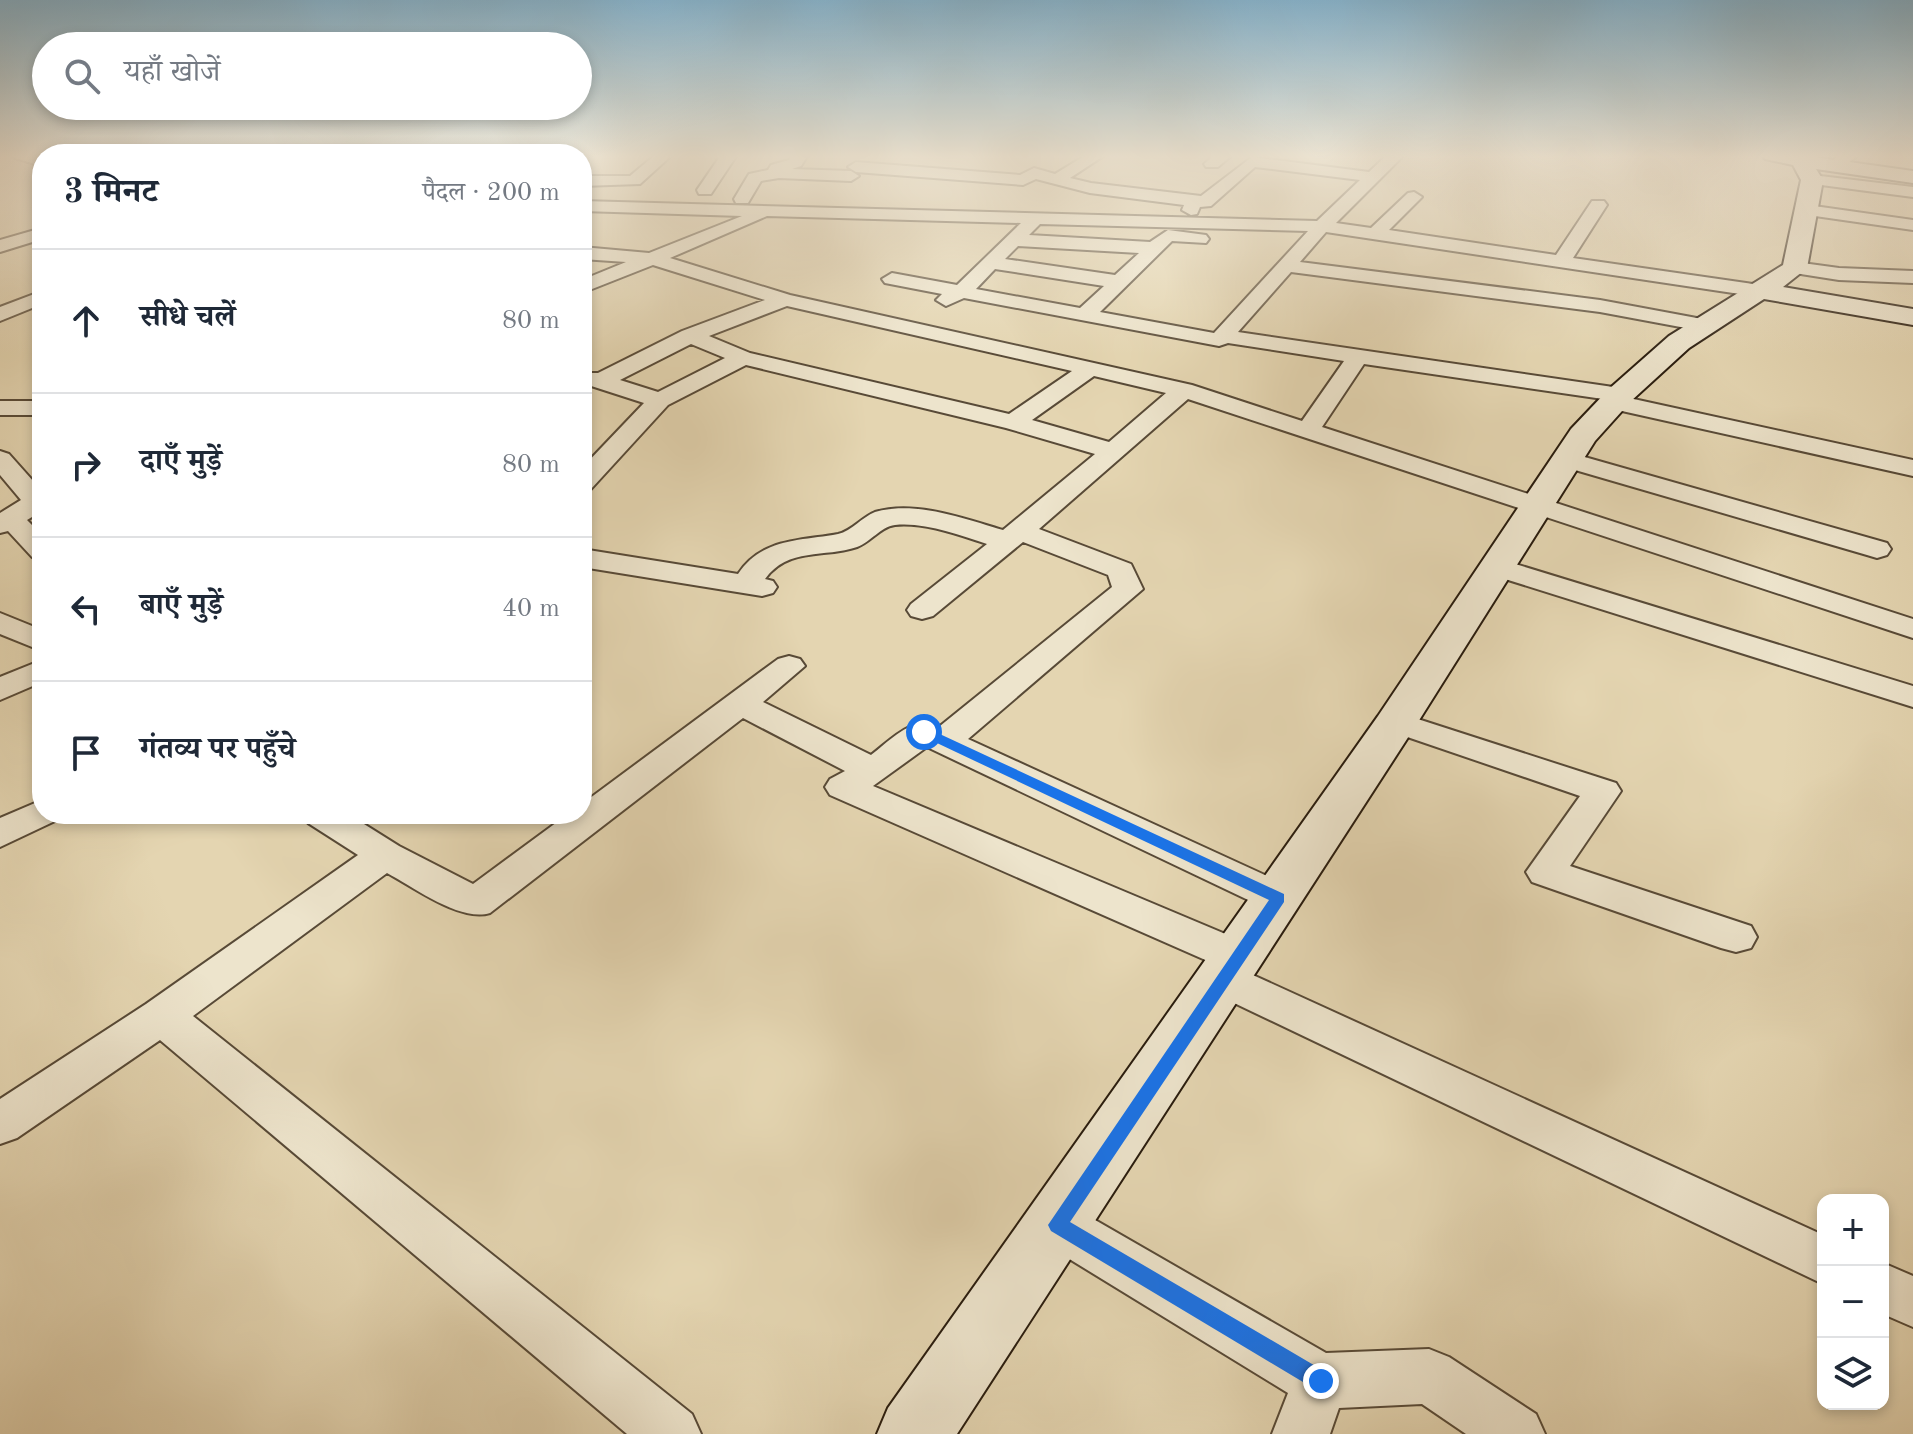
<!DOCTYPE html>
<html lang="hi">
<head>
<meta charset="utf-8">
<style>
	:root { --surface:#fff; --page:#f2f2f3; --text:#1f2937; --muted:#747a83; --line:#e0e1e3 }
	body { margin:0; font-family:"Old Standard TT","Noto Serif Devanagari",serif; background:var(--page); color:var(--text) }
	.controls { position:absolute; right:24px; bottom:24px; display:grid; overflow:hidden; border-radius:16px; box-shadow:0 4px 12px #0003 }
	.controls button { width:72px; height:72px; display:grid; place-items:center; padding:0; border:0; border-bottom:2px solid var(--line); background:var(--surface); color:var(--text); font:40px sans-serif }
	.stop { position:absolute; width:24px; height:24px; margin:-18px; border:6px solid #1a73e8; border-radius:50%; background:#fff }
	.stop.end { background:#1a73e8; border-color:#fff; box-shadow:0 2px 8px #0008 }
	.list { margin:0; padding:0; list-style:none }
	h2 { display:flex; justify-content:space-between; align-items:center; height:104px; margin:0; padding:0 32px; font-size:34px }
	h2 small { font-size:26px; font-weight:400; color:var(--muted) }
	.list li { display:grid; grid-template-columns:52px 1fr auto; gap:24px; align-items:center; box-sizing:border-box; height:144px; padding:0 32px; border-top:2px solid var(--line) }
	.list b { display:block; font-size:30px; white-space:nowrap }
	.list em { font-size:26px; font-style:normal; color:var(--muted) }
	.icon { flex:none; width:44px; height:44px; fill:none; stroke:currentColor; stroke-width:2; stroke-linecap:round; stroke-linejoin:round }
	.map { position:relative; flex:none; width:1913px; height:1434px; overflow:hidden }
	.search { position:absolute; background:var(--surface); box-shadow:0 4px 12px #0003; left:32px; top:32px; width:560px; height:88px; display:flex; align-items:center; gap:20px; box-sizing:border-box; padding:0 28px; border-radius:44px; color:var(--muted); font-size:30px }
	.panel { position:absolute; background:var(--surface); box-shadow:0 4px 12px #0003; left:32px; top:144px; width:560px; height:680px; border-radius:32px }
	.map>svg:first-child { display:block }
	.lines { fill:none; stroke-linecap:round; stroke-linejoin:round }
	.street-casing { stroke:#584a37; stroke-width:4 }
	.secondary-casing { stroke:#291c0e; stroke-width:4 }
	.street { fill:#ede4cc; fill-rule:evenodd }
	.secondary { fill:#ede4cc; fill-rule:evenodd }
	.route { fill:#1a73e8 }
</style>
</head>
<body>
<div class="map">
<svg width="1913" height="1434" viewBox="0 0 1913 1434">
	<rect width="100%" height="100%" fill="#e4d5b1"/>
	<filter id="stains"><feTurbulence type="fractalNoise" baseFrequency=".0025" numOctaves="4"/><feColorMatrix values="0 0 0 0 .2 0 0 0 0 .09 0 0 0 0 .02 0 0 0 .5 -.17"/></filter>
	<radialGradient id="worn" r=".72"><stop offset=".6" stop-color="#630" stop-opacity="0"/><stop offset="1" stop-color="#630" stop-opacity=".3"/></radialGradient>
	<g class="lines">
		<g class="street-casing">
			<g id="street">
				<path d="M12 155 42 156V166L15 158Z"/>
				<path d="M655 155H672L640 184 582 186V176H630Z"/>
				<path d="M721 155H737L711 194H699L697 190Z"/>
				<path d="M792 155H808L801 166 792 169 851 171 859 176 851 181 779 178 761 181 748 203H736L734 199 749 174 768 170 771 165 789 160Z"/>
				<path d="M1086 155H1105L1070 178 1091 183 1201 196 1252 157 1369 172 1387 155H1404L1336 223 1371 228 1408 193 1414 192 1422 197 1389 230 1556 255 1592 201H1604L1607 205 1573 258 1760 285 1770 291 1760 297 1326 232 1300 262 1600 300 1702 319 1713 325 1702 331 1600 312 1291 272 1238 332 1620 388 1628 390 1632 395 1629 398 1913 460V476L1613 409 1605 407 1603 399 1364 364 1322 427 1913 619V638L1188 399 1039 529 1131 564 1143 589 968 739 1293 888 1299 898 1293 908 1279 912 1265 908 927 747 873 786 1254 946 1260 957 1254 968 1244 971 1823 1235V1284L1209 991 1203 980 1209 969 1219 966 830 795 825 787 830 779 845 771 743 718 490 913C460 922 415 888 387 873L193 1016 692 1414 701 1434H627L160 1040 17 1138 0 1144V1099L146 1004 358 855 308 823 302 814H348L399 846 473 884 568 814H582V804L778 659 789 656 800 659 805 666 763 702 871 755C892 739 912 715 940 726L1112 587 1108 575 1023 542 933 616 922 619 911 616 907 610 911 604 987 544C959 535 925 522 895 525 880 527 871 542 857 547 825 558 788 547 765 579L773 581 777 587 773 593 762 596 582 567V549L738 574C762 538 800 541 838 534 852 531 862 517 875 512 915 500 966 519 1003 530L1095 454 1006 428 746 365 668 405 591 489 582 491V468L644 403 582 383V373H598L682 331 765 300 653 265 582 293V280L626 262 582 259V247L649 253 742 216 582 211V201L1317 221 1360 180 1255 167 1211 206 1200 207 1197 214 1191 215 1182 210 1184 205 1090 193 1036 179 1023 185 856 172 848 167 856 162 1020 175 1034 168 1055 174ZM767 216 1021 223 957 285 892 273 882 279 885 283 942 294 936 300 946 306 964 298 1219 346 1228 343 1344 361 1302 421 1192 385 790 295 670 258ZM1040 224 1308 231 1214 333 1100 312 1172 241 1206 243 1209 239 1206 235 1168 230 1150 242 1029 235ZM1018 246 1139 253 1115 275 1005 259ZM995 269 1104 286 1080 308 976 289ZM787 306 1072 371 1009 414 750 353 709 336ZM691 344 725 358 658 392 620 380ZM1094 376 1166 393 1109 442 1032 420Z"/>
				<path d="M1214 155H1232L1218 167H1206L1204 164Z"/>
				<path d="M1840 155H1858L1841 169H1829V163Z"/>
				<path d="M1812 175 1913 187V197L1806 183V177Z"/>
				<path d="M1807 205 1913 220V230L1801 214 1798 210Z"/>
				<path d="M42 228V239L0 252V240Z"/>
				<path d="M1795 262 1839 268 1913 271V283L1839 280 1788 272 1785 268Z"/>
				<path d="M42 291V304L0 321V307Z"/>
				<rect x="0" y="401" width="42" height="14"/>
				<path d="M0 451 9 454 42 491V511L27 520 42 535V560L32 557 8 531 0 533V513L21 500 0 475Z"/>
				<path d="M1567 452 1887 543 1891 549 1887 555 1877 558 1867 555 1558 465 1554 460 1558 455Z"/>
				<path d="M1499 559 1913 686V707L1489 574 1484 568 1489 562Z"/>
				<path d="M0 613 42 630V651L0 634Z"/>
				<path d="M42 660V682L0 700V677Z"/>
				<path d="M1396 712 1616 783 1621 791 1570 866 1751 926 1757 937 1751 948 1736 952 1721 948 1532 882 1526 872 1580 796 1384 729 1379 722 1384 715Z"/>
				<path d="M42 800V814H59L55 821 0 847V818Z"/>
				<path d="M1058 1202 1076 1209 1326 1353 1429 1349 1449 1357 1536 1414 1545 1434H1466L1422 1404 1339 1408 1330 1434H1272L1288 1393 1040 1241 1033 1225 1040 1209Z"/>
				<path d="M1883 1263 1913 1276V1327L1883 1314Z"/>
			</g>
		</g>
		<g class="secondary-casing">
			<path id="secondary" d="M1762 155H1800L1913 171V183L1816 169 1823 180 1807 268 1783 287 1913 309V325L1764 299 1689 348 1631 401 1595 441 1418 722 957 1434H877L888 1408 1378 716 1571 429 1609 389 1669 336 1783 265 1801 180 1793 165 1765 159Z"/>
		</g>
		<use href="#street" class="street"/>
		<use href="#secondary" class="secondary"/>
	</g>
	<linearGradient id="sky" x2="0" y2="1"><stop stop-color="#87b6d1"/><stop offset="0.44" stop-color="#f3ecdc"/><stop offset="1" stop-color="#f3ecdc" stop-opacity="0"/></linearGradient>
	<rect width="1913" height="356" fill="url(#sky)"/>
	<path class="route" d="M920 729H929L1284 894V902L1070 1222 1329 1374 1332 1381 1329 1388 1321 1392 1313 1388 1051 1231 1048 1225 1269 900 920 735Z"/>
	<rect width="100%" height="100%" filter="url(#stains)"/>
	<rect width="100%" height="100%" fill="url(#worn)"/>
</svg>
<div class="controls">
<button>+</button>
<button>−</button>
<button><svg class="icon" aria-label="layers" viewBox="0 0 24 24"><path d="M12 4l9 5-9 5-9-5zM3 14l9 5 9-5"/></svg></button>
</div>
<div class="stop" style="left:924px;top:732px"></div>
<div class="stop end" style="left:1321px;top:1381px"></div>
<div class="search"><svg class="icon" aria-label="search" viewBox="0 0 24 24"><circle cx="10" cy="10" r="6"/><path d="M15 15l6 6"/></svg>यहाँ खोजें</div>
<section class="panel">
<h2>3 मिनट<small>पैदल · 200 m</small></h2>
<ul class="list">
<li><svg class="icon" aria-label="ahead" viewBox="0 0 24 24"><path d="M12 20V5M6 11l6-6 6 6"/></svg><div><b>सीधे चलें</b></div><em>80 m</em></li>
<li><svg class="icon" aria-label="right" viewBox="0 0 24 24"><path d="M7 20v-9h11M14 6l5 5-5 5"/></svg><div><b>दाएँ मुड़ें</b></div><em>80 m</em></li>
<li><svg class="icon" aria-label="left" viewBox="0 0 24 24"><path d="M17 20v-9H6M10 6l-5 5 5 5"/></svg><div><b>बाएँ मुड़ें</b></div><em>40 m</em></li>
<li><svg class="icon" aria-label="arrive" viewBox="0 0 24 24"><path d="M6 21V4h12l-3 4 3 4H6"/></svg><div><b>गंतव्य पर पहुँचे</b></div></li>
</ul>
</section>
</div>
</body>
</html>
